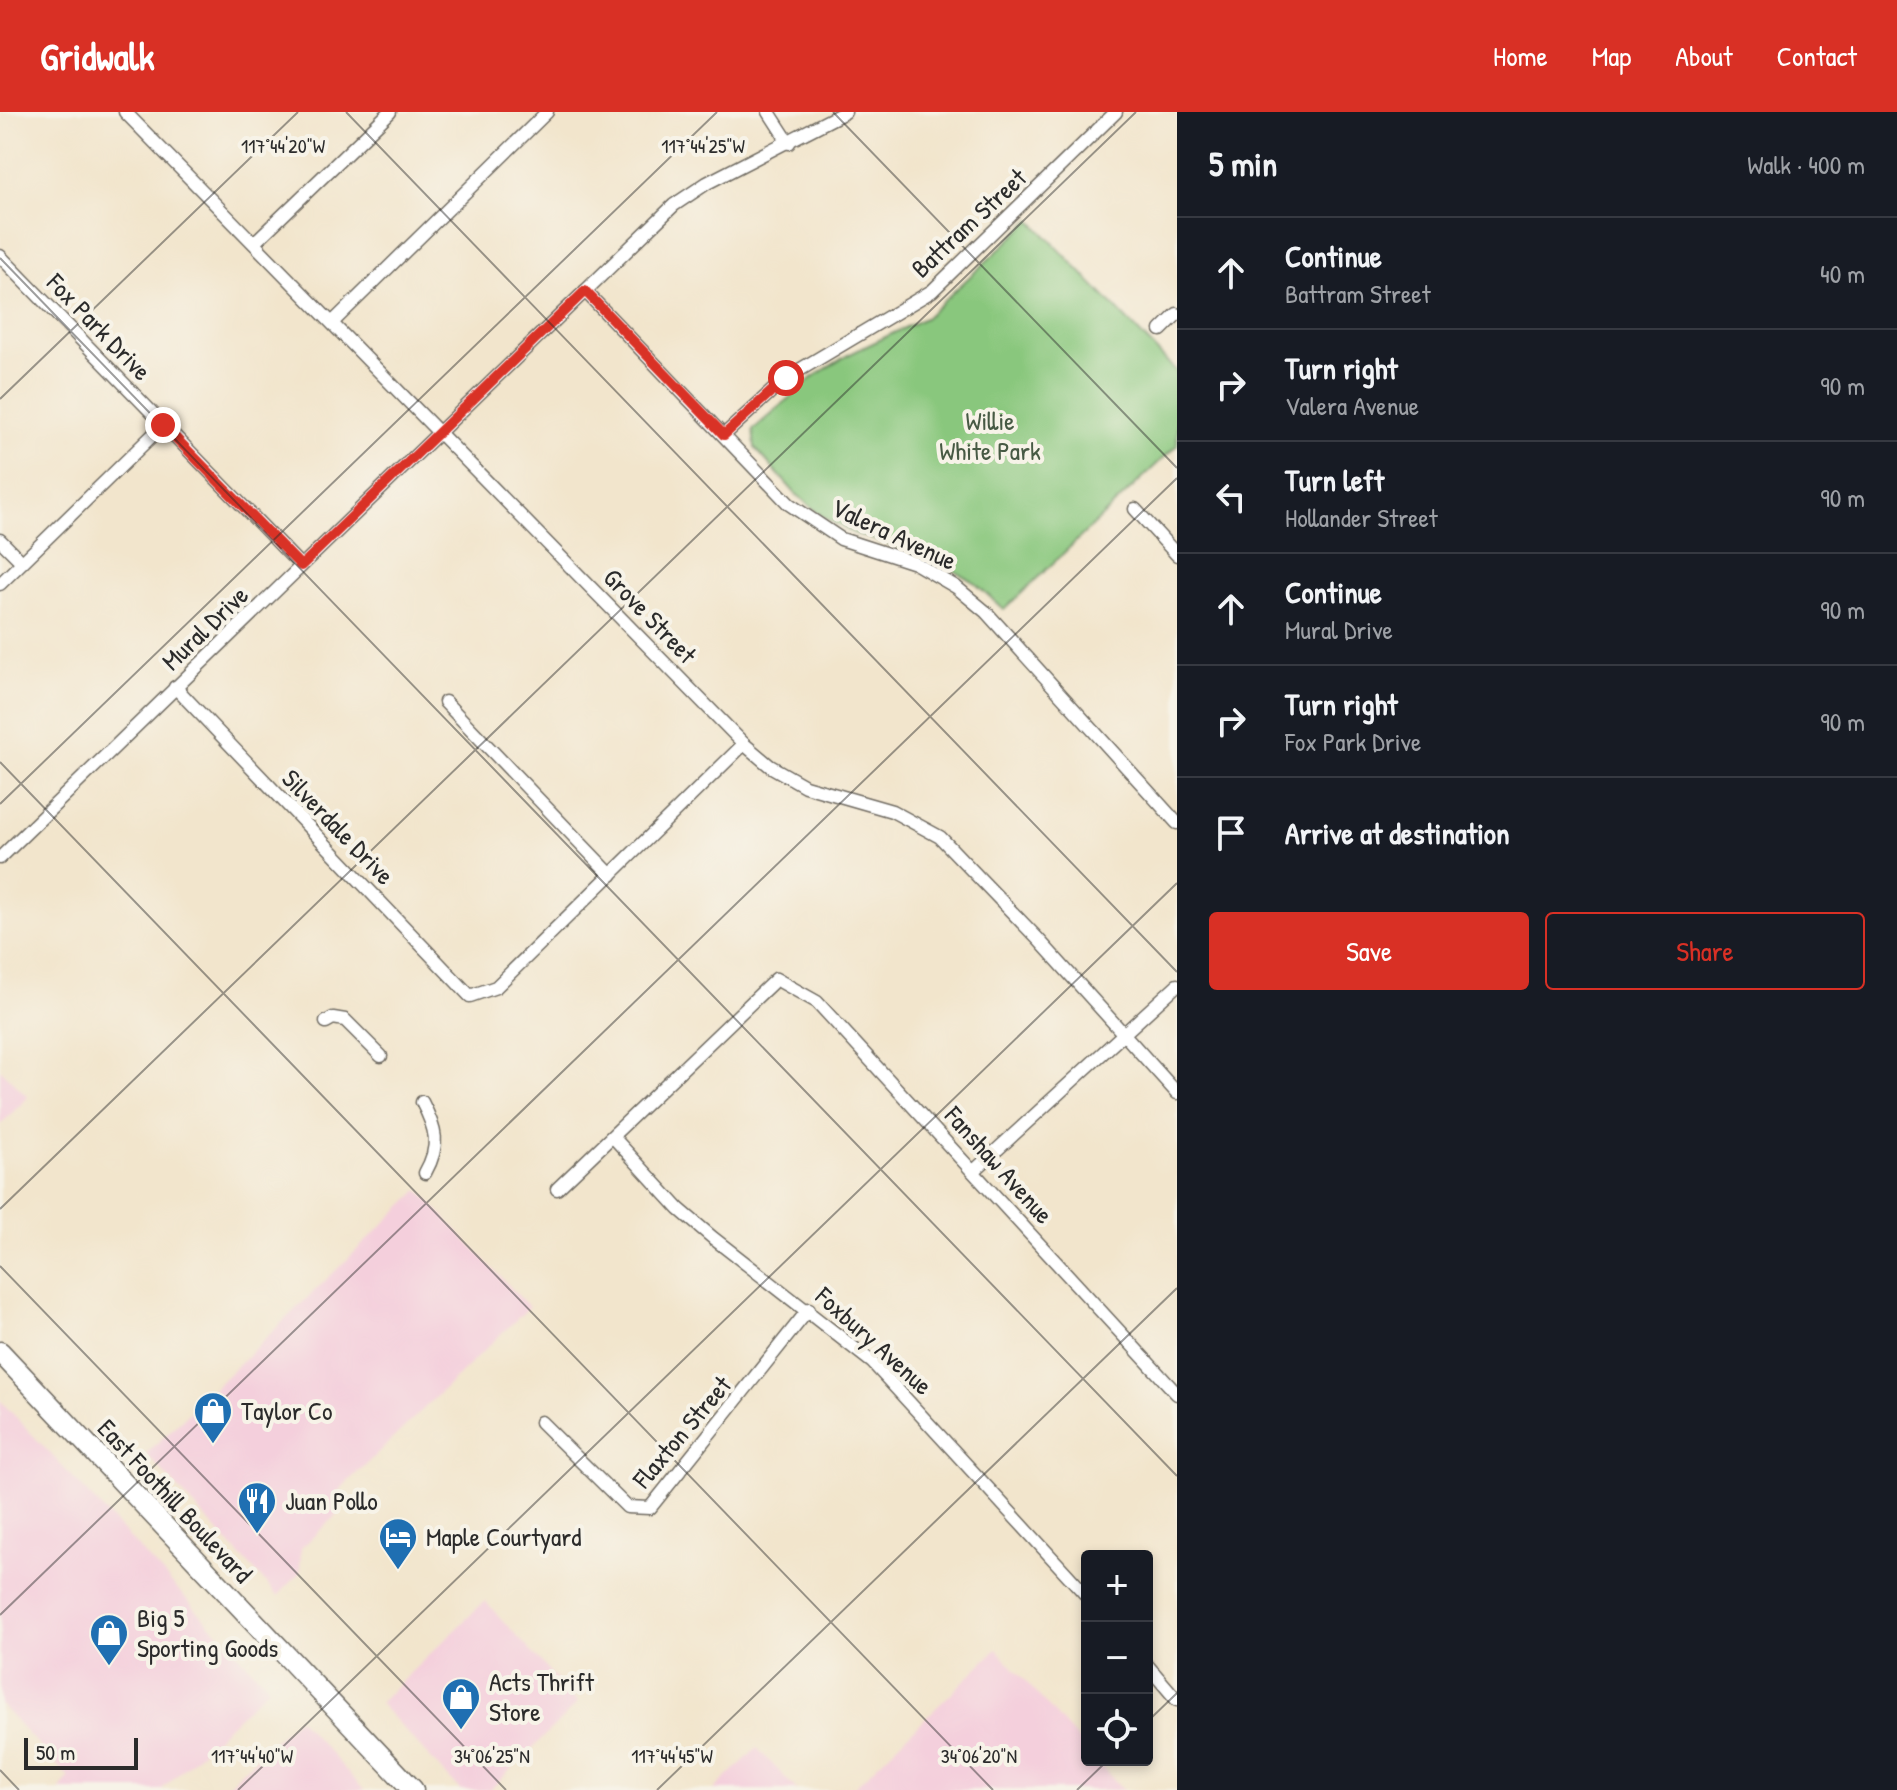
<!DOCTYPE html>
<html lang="en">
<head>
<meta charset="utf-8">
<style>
	:root { --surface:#171b24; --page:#242831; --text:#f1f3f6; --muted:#9ea1a6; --line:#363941; --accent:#d93025 }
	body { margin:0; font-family:"Patrick Hand",sans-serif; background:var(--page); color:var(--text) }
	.controls { position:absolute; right:24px; bottom:24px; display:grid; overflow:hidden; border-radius:8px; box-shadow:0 4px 12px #0003 }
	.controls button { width:72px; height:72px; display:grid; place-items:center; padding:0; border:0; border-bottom:2px solid var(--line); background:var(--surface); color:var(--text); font:40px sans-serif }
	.scale { position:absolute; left:24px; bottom:20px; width:114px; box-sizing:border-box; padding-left:8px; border:4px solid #2b2b2b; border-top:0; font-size:22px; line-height:28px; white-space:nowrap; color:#2b2b2b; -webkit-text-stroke:6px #f7f3e8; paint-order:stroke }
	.stop { position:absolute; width:24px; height:24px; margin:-18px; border:6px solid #d93025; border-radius:50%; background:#fff }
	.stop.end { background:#d93025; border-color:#fff; box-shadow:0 2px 8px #0008 }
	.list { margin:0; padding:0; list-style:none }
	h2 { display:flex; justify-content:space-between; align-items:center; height:104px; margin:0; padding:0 32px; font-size:34px }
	h2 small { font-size:26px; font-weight:400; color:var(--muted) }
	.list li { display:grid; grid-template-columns:52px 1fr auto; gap:24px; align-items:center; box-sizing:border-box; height:112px; padding:0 32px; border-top:2px solid var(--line) }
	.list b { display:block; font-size:30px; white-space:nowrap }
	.list p { margin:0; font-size:26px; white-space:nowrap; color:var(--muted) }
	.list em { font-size:26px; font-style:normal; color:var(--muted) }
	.actions { display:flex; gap:16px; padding:24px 32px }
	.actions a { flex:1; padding:18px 0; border:2px solid var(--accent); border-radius:8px; text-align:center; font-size:28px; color:var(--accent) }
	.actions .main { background:var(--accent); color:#fff }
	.icon { flex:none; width:44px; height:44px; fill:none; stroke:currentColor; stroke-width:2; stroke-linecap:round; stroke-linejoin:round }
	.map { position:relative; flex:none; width:1177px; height:1678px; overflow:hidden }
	header { display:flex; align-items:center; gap:48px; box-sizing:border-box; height:112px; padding:0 40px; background:var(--accent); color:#fff }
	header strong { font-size:38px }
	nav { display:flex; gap:44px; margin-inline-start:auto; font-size:28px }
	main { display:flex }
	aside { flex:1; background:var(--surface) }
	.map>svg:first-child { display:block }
	.built { fill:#f4cfdc }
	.green { fill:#89c77d; stroke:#5a7954; stroke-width:2 }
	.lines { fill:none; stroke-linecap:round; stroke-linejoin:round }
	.minor-casing { stroke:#716c63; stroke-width:15 }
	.primary-casing { stroke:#716c63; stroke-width:23 }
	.minor { stroke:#fff; stroke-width:12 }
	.primary { stroke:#fff; stroke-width:20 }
	.route { stroke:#d93025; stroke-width:10 }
	.ticks { fill:none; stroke:#2b2b2b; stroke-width:2; stroke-opacity:0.45 }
	.labels { text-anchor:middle; stroke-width:8; stroke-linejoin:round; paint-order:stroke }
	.street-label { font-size:26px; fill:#2b2b2b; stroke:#f7f3e8 }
	.park-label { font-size:26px; fill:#475a44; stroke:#f7f3e8 }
	.poi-label { font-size:26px; fill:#2b2b2b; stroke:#f7f3e8; text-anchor:start }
	.ticks-label { font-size:20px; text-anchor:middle; fill:#2b2b2b; stroke:#f7f3e8; stroke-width:8; stroke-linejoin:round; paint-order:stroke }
</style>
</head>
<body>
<header>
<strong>Gridwalk</strong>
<nav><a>Home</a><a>Map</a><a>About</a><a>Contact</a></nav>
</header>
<main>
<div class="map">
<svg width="1177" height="1678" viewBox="0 0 1177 1678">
	<rect width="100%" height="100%" fill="#f7f3e8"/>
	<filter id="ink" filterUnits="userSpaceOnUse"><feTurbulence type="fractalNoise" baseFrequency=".0125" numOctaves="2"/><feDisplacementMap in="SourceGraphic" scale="16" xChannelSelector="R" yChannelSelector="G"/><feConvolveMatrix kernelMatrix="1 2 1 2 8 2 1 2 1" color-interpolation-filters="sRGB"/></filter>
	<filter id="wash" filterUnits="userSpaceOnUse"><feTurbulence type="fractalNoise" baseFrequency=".006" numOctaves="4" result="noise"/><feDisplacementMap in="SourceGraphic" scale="32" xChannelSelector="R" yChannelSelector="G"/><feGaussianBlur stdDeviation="1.8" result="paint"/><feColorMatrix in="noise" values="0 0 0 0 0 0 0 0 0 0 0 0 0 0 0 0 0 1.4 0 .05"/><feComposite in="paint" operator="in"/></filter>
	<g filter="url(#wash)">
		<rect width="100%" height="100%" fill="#f2e5cc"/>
		<g class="built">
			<path d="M0 957 28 985 0 1013Z"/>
			<path d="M419 1078 529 1195 331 1386 342 1398 301 1436 300 1461 278 1484 146 1342Z"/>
			<path d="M0 1288 269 1575 161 1678H59L69 1666 0 1592Z"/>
			<path d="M485 1489 578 1591 490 1678H460L379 1591Z"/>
			<path d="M997 1537 1087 1638V1648H1096L1123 1678H851Z"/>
			<path d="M298 1606 364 1678H222Z"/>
			<path d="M757 1636 797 1678H714Z"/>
		</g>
		<path class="green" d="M1031 108 1177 260V333L1004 498 975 471 938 449 853 421 823 405 795 381 755 336 753 318 813 265 848 243 925 206Z"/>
	</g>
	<g filter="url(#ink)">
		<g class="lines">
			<g class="minor-casing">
				<g id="minor">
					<path d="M125 0 744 632 770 654 805 674 892 699 940 725 1038 827 1177 981"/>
					<path d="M769 0 789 31"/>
					<path d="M254 131 390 0"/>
					<path d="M0 144 301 454"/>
					<path d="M585 179 789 392 841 427 915 451 956 475 986 500 1177 711"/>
					<path d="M333 210 547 0"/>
					<path d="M1161 218 1177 202"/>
					<path d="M724 323 786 266 932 179 1116 0"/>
					<path d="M1135 397 1177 443"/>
					<path d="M0 428 22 450"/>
					<path d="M0 472 163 313"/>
					<path d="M175 575 470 884 496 875 744 632"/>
					<path d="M445 590 611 763"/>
					<path d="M0 746 674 93 707 71 845 0"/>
					<path d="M326 910 333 906 345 908 381 944"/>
					<path d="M422 990C436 1017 441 1033 425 1061"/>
					<path d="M614 1026 679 1097 713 1126 872 1250 1087 1484"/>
					<path d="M975 1058 1177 873"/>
					<path d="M557 1077 776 867 817 890 1177 1282"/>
					<path d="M541 1310 627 1395 650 1396 809 1197"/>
					<path d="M1147 1553 1177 1588"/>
				</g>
			</g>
			<g class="primary-casing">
				<path id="primary" d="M0 1240 413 1678"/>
			</g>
			<use href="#minor" class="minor"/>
			<use href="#primary" class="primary"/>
		</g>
	</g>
	<g class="lines" filter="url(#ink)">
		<path class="route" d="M163 313 301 454 585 179 724 323 786 266"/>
	</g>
	<path class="ticks" d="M346 0 1177 860M833 0 1177 356M0 146 1177 1364M0 287 298 0M0 650 993 1678M0 692 717 0M0 1097 1136 0M0 1154 506 1678M0 1503 1177 366M1147 1610 1177 1581M0 1658 19 1678M238 1678 1177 771M657 1678 1177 1176M1077 1678 1108 1648"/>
	<defs>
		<g id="shop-pin" transform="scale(2)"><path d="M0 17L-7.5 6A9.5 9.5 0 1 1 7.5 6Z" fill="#1f6fb2" stroke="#f7f3e8"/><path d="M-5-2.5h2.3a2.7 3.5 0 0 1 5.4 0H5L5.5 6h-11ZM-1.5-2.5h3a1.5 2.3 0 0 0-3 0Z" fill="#fff"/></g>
		<g id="restaurant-pin" transform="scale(2)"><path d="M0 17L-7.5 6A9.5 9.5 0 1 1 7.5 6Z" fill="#1f6fb2" stroke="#f7f3e8"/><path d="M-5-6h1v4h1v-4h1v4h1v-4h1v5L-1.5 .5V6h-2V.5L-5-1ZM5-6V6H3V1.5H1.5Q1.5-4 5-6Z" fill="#fff"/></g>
		<g id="hotel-pin" transform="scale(2)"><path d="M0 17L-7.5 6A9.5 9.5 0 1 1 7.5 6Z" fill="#1f6fb2" stroke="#f7f3e8"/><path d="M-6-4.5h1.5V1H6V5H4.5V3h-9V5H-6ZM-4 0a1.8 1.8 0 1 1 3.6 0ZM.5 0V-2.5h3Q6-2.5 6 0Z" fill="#fff"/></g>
	</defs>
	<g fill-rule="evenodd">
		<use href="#shop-pin" x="213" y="1299"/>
		<use href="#restaurant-pin" x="257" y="1389"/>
		<use href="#hotel-pin" x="398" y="1425"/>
		<use href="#shop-pin" x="109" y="1521"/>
		<use href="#shop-pin" x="461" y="1585"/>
	</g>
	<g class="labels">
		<g class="street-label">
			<text transform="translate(969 111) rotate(-43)" y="9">Battram Street</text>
			<text transform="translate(99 215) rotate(46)" y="9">Fox Park Drive</text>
			<text transform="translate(894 422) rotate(25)" y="9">Valera Avenue</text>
			<text transform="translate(650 504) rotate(46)" y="9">Grove Street</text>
			<text transform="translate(205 516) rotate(-44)" y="9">Mural Drive</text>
			<text transform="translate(338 715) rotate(46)" y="9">Silverdale Drive</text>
			<text transform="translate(999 1053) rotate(48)" y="9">Fanshaw Avenue</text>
			<text transform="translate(874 1229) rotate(42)" y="9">Foxbury Avenue</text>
			<text transform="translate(682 1320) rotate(-50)" y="9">Flaxton Street</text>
			<text transform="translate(175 1389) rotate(47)" y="9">East Foothill Boulevard</text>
		</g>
		<g class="park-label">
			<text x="990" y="318">Willie<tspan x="990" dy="30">White Park</tspan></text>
		</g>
		<g class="poi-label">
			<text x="241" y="1308">Taylor Co</text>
			<text x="285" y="1398">Juan Pollo</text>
			<text x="426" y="1434">Maple Courtyard</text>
			<text x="137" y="1515">Big 5<tspan x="137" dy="30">Sporting Goods</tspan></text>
			<text x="489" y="1579">Acts Thrift<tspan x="489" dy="30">Store</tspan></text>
		</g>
	</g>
	<g class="ticks-label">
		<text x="283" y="41">117°44'20"W</text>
		<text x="703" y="41">117°44'25"W</text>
		<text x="492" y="1651">34°06'25"N</text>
		<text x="979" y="1651">34°06'20"N</text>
		<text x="252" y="1651">117°44'40"W</text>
		<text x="672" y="1651">117°44'45"W</text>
	</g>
</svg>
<div class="controls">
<button>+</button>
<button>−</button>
<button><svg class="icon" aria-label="locate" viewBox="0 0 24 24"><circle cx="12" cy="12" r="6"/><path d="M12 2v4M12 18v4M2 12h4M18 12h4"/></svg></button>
</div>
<div class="scale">50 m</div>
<div class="stop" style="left:786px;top:266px"></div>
<div class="stop end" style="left:163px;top:313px"></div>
</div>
<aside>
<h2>5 min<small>Walk · 400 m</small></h2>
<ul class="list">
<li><svg class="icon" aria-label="ahead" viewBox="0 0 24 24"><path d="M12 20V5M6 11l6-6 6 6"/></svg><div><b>Continue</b><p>Battram Street</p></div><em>40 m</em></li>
<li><svg class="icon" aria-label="right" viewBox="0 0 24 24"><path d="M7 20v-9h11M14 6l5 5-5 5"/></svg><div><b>Turn right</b><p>Valera Avenue</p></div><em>90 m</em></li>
<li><svg class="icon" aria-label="left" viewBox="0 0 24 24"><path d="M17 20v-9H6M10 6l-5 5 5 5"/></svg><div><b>Turn left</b><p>Hollander Street</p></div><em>90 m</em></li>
<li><svg class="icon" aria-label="ahead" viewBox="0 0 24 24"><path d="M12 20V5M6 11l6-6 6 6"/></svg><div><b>Continue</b><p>Mural Drive</p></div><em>90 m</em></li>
<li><svg class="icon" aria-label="right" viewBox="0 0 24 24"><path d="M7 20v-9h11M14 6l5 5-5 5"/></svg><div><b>Turn right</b><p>Fox Park Drive</p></div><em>90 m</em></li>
<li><svg class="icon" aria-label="arrive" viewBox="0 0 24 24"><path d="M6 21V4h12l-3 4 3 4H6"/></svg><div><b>Arrive at destination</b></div></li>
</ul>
<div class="actions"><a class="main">Save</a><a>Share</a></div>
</aside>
</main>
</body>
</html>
